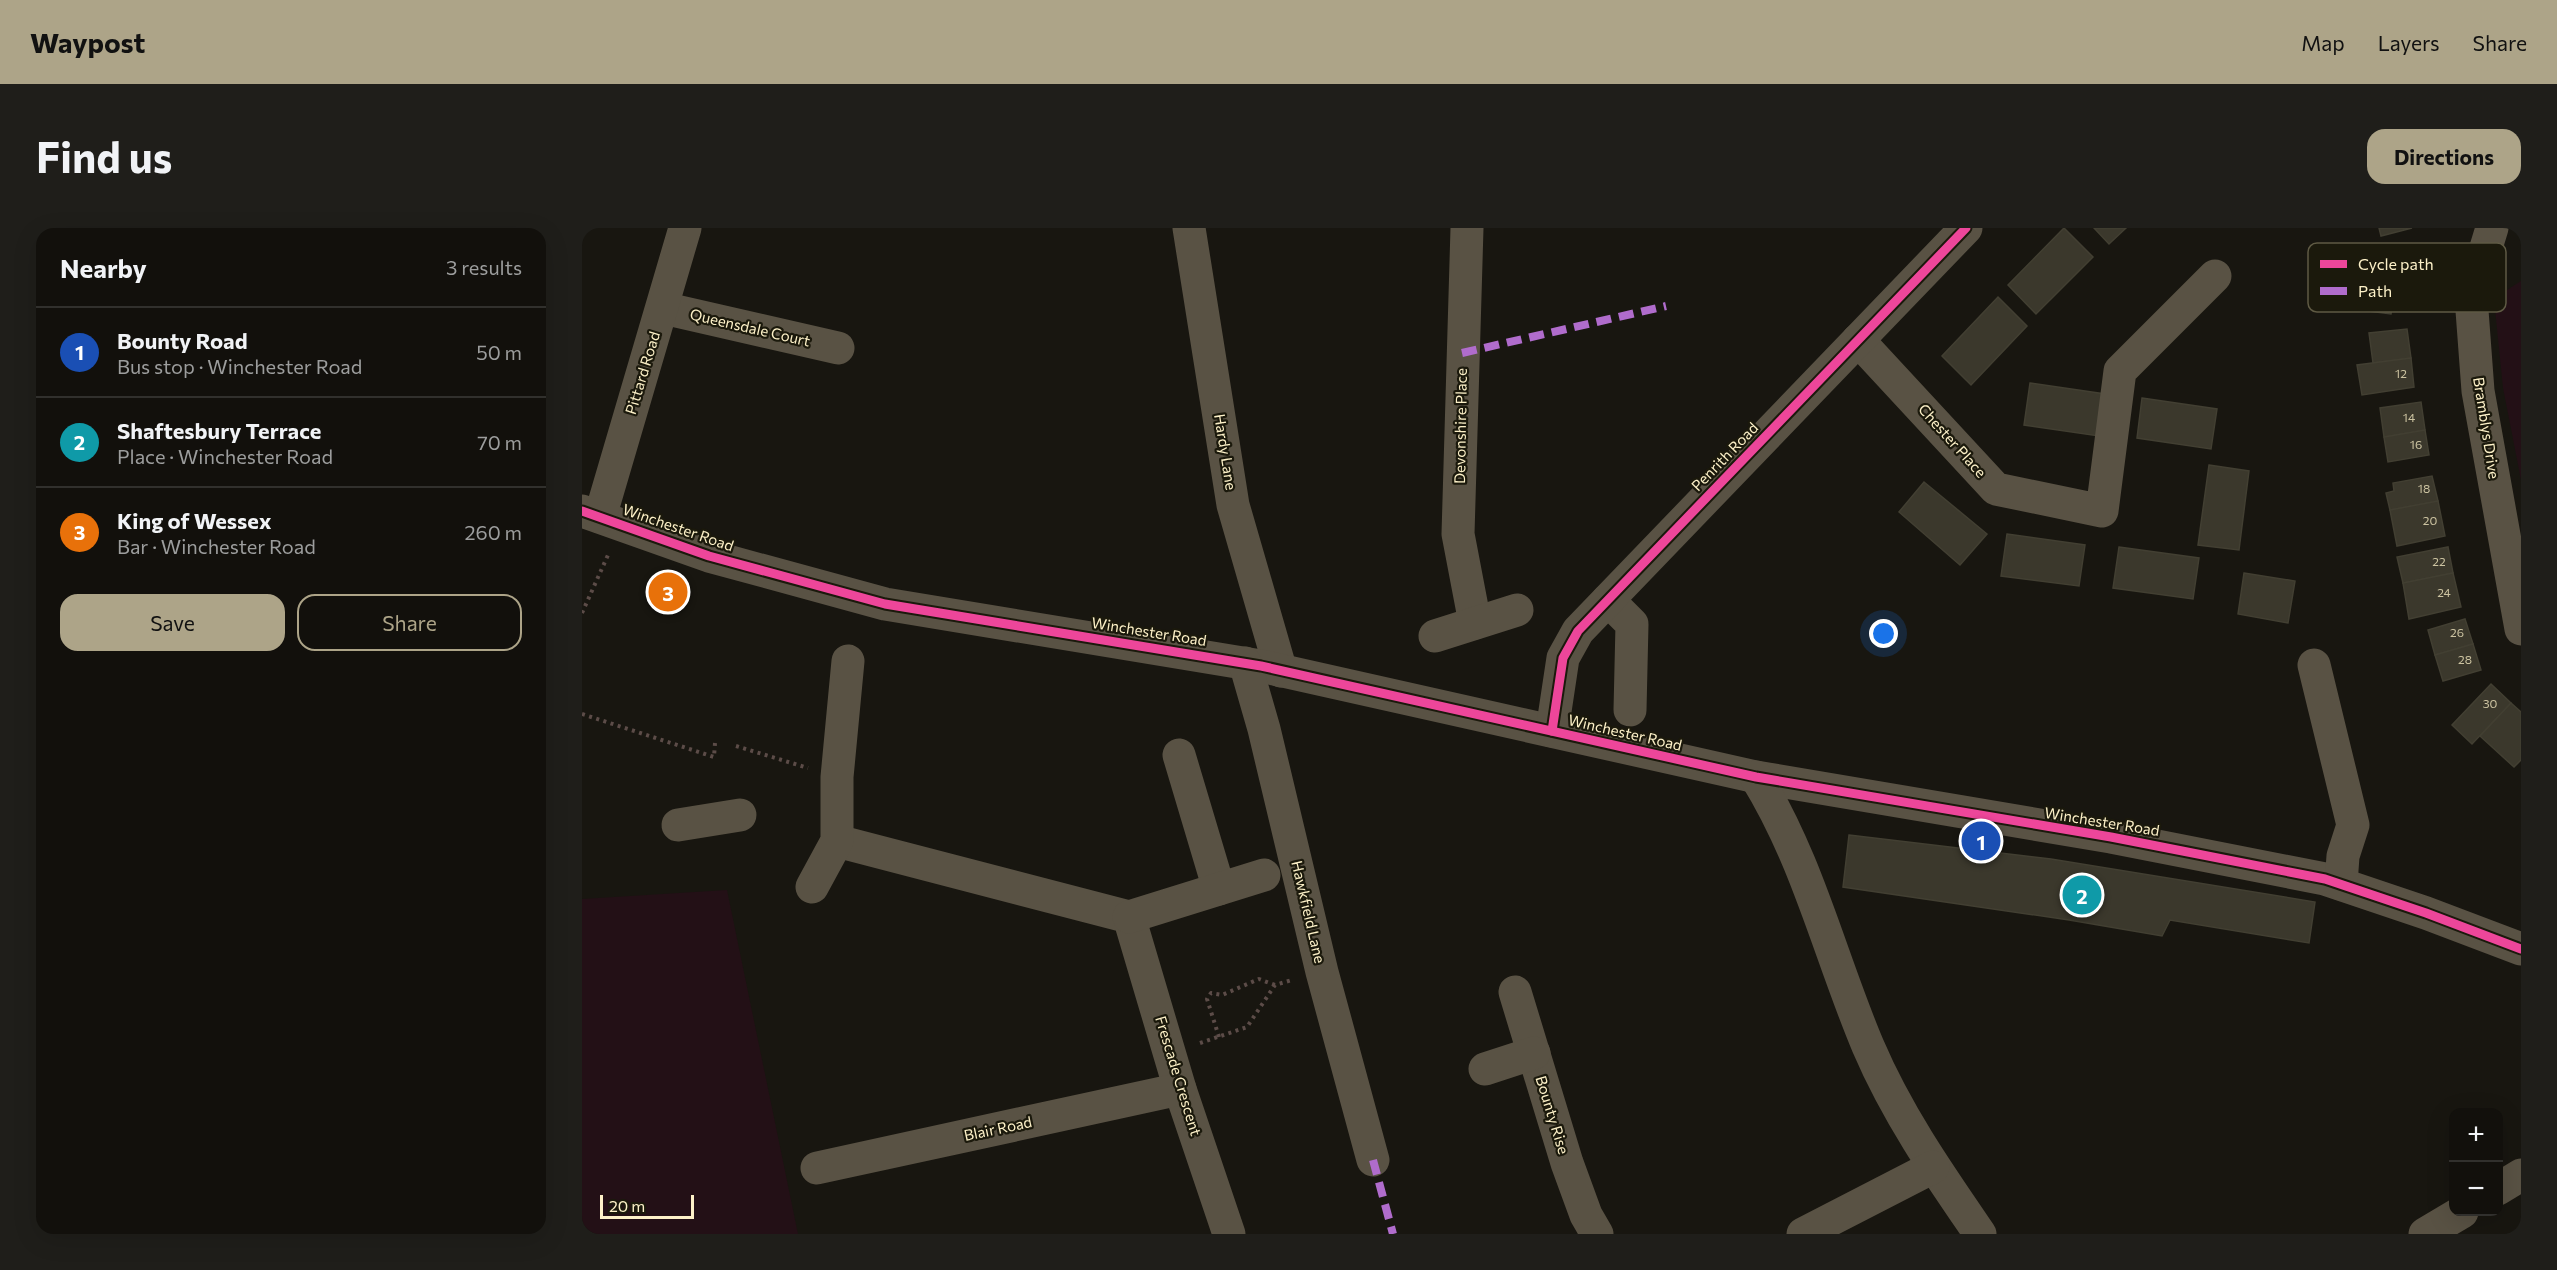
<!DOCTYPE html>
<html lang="en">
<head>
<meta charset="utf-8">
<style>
	:root { --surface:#12100c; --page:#1f1e1a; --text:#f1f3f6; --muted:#9c9d9d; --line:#31302d; --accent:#ada488 }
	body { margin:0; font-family:Commissioner,sans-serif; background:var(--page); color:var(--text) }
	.controls { position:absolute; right:18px; bottom:18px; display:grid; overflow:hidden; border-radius:12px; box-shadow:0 6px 24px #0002 }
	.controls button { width:54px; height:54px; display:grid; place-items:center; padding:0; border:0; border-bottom:2px solid var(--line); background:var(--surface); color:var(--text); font:30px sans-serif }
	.scale { position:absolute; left:18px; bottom:15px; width:94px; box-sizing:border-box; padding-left:6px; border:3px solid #fdf1c8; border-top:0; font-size:16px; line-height:21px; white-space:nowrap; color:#fdf1c8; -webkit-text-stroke:4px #1b190c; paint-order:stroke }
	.you { position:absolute; left:1302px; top:406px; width:21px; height:21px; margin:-15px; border:4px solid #fff; border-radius:50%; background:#1a73e8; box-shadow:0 0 0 9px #1a73e833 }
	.badge { display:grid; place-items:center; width:39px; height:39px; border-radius:50%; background:var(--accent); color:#fff; font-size:20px; font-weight:700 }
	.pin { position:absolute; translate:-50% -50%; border:3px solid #fff; box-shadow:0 2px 6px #0006 }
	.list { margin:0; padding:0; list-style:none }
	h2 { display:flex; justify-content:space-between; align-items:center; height:78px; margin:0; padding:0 24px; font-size:26px }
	h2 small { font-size:20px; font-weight:400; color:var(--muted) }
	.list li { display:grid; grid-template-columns:39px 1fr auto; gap:18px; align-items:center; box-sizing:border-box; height:90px; padding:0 24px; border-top:2px solid var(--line) }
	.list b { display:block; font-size:22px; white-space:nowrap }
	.list p { margin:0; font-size:20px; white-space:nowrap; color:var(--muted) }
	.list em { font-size:20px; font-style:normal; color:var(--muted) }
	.actions { display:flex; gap:12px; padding:18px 24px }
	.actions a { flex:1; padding:14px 0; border:2px solid var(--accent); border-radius:18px; text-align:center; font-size:21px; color:var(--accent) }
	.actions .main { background:var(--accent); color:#111 }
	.map { position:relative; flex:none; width:1939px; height:1006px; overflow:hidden; border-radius:18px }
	header { display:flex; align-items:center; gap:36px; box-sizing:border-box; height:84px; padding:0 30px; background:var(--accent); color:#111 }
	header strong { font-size:28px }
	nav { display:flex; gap:33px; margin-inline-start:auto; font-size:21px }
	.intro { display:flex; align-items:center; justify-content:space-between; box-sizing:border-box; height:144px; padding:0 36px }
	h1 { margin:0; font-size:42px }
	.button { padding:15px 27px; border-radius:18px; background:var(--accent); color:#111; font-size:21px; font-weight:700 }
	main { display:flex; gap:36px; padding:0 36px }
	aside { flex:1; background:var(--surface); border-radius:18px; box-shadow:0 6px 24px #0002 }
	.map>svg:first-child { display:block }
	.green { fill:#231016 }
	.building { fill:#3b382c; stroke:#423f32; stroke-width:1.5 }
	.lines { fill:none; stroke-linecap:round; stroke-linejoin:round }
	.path { stroke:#5c4c48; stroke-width:4; stroke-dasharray:3 4.5; stroke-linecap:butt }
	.minor { stroke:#595244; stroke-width:33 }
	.quiet { stroke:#b06ccc; stroke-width:8; stroke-dasharray:15 8; stroke-linecap:butt }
	.cycleway-casing { stroke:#1b190c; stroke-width:13 }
	.cycleway { stroke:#ed469a; stroke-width:9 }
	.labels { text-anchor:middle; stroke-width:4.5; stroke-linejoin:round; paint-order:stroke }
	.number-label { font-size:12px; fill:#ccc3a1 }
	.street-label { font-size:15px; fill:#fdf1c8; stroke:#1b190c }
	.key { fill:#1b190c; stroke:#5f5a44; stroke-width:1.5 }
	.key-label { font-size:16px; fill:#fdf1c8 }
</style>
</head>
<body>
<header>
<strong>Waypost</strong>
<nav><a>Map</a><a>Layers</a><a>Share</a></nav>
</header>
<div class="intro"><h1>Find us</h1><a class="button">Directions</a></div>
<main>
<aside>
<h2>Nearby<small>3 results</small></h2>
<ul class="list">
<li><span class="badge" style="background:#1a4fb4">1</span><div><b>Bounty Road</b><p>Bus stop · Winchester Road</p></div><em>50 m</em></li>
<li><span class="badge" style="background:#0f9aa8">2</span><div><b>Shaftesbury Terrace</b><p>Place · Winchester Road</p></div><em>70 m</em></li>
<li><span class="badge" style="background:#e8710a">3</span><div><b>King of Wessex</b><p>Bar · Winchester Road</p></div><em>260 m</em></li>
</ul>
<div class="actions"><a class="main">Save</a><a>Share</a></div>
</aside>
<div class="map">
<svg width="1939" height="1006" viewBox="0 0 1939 1006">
	<rect width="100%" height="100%" fill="#181610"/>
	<g class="green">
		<path d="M1939 53V252L1921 160 1913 81 1922 64Z"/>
		<path d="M145 662 216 1006H0V671Z"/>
	</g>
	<g class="building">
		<path d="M1482 0 1511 29 1454 86 1426 57Z"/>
		<path d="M1512 0H1544L1527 16Z"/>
		<path d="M1797 0H1830L1799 8Z"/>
		<path d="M1791 49 1831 56 1827 79 1811 76 1809 86 1787 83 1789 72 1775 70 1777 53Z"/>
		<path d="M1416 69 1445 98 1389 157 1360 128Z"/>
		<path d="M1825 101 1829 130 1791 135 1787 105Z"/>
		<path d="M1829 130 1832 159 1780 167 1775 137Z"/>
		<path d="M1448 155 1523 166 1517 208 1442 197Z"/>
		<path d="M1560 170 1635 181 1629 221 1555 210Z"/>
		<path d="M1839 174 1843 202 1802 209 1798 180Z"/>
		<path d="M1843 202 1847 227 1806 234 1802 209Z"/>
		<path d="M1627 237 1667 243 1657 322 1616 317Z"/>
		<path d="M1850 248 1856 273 1808 282 1804 265 1812 263 1811 255Z"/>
		<path d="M1342 254 1405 306 1378 337 1317 284Z"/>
		<path d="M1856 273 1863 308 1815 318 1808 282Z"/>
		<path d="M1425 306 1503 317 1497 358 1419 348Z"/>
		<path d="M1537 319 1617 330 1611 371 1531 360Z"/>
		<path d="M1866 319 1871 345 1821 355 1815 329Z"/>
		<path d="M1662 345 1713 353 1706 395 1656 386Z"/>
		<path d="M1871 345 1879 379 1827 391 1821 355Z"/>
		<path d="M1883 391 1891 416 1853 427 1846 402Z"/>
		<path d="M1891 416 1899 442 1861 453 1853 427Z"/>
		<path d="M1909 456 1929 475 1890 516 1870 497Z"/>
		<path d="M1929 475 1939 484V532L1932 539 1898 508Z"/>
		<path d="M1267 607 1469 631 1733 674 1727 715 1588 692 1580 708 1487 692 1261 659Z"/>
	</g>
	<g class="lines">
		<g class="path">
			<path d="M0 385 26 327"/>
			<path d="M0 486 132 529 133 515"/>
			<path d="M154 518 226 540"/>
			<path d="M637 809 625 771 629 765 640 767 677 751 693 757"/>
			<path d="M618 815 665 799 693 757 710 752"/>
		</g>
		<g class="minor">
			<path d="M607 0 651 277 699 443"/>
			<path d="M885 0 876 306 893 395"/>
			<path d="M1910 0 1889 69 1896 163 1939 401"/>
			<path d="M81 80 256 120"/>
			<path d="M1276 112 1414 261 1520 283 1538 143 1633 48"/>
			<path d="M0 283 127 328 303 376 679 438 1174 549 1529 609 1743 651 1844 685 1939 721"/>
			<path d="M18 289 103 0"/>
			<path d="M1026 372 1050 396 1048 482"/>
			<path d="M853 408 935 382"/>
			<path d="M663 435 682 501 740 744 791 932"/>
			<path d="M1732 437 1771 597 1761 628 1759 656"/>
			<path d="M970 503 981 430 996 403 1384 0"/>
			<path d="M597 527 637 661"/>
			<path d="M1174 549C1226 633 1248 728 1286 818 1315 886 1356 945 1398 1006"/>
			<path d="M96 597 158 587"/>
			<path d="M255 613 547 689 598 861 647 1006"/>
			<path d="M230 659 255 613V549L266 433"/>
			<path d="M547 689 682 647"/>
			<path d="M933 764 985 935 1004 987 1015 1006"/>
			<path d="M903 841 952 825"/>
			<path d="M235 940 598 861"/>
			<path d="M1916 961 1939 947"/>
			<path d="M1221 1006 1351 939"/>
			<path d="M1843 1006 1880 984"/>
		</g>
		<g class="quiet">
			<path d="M880 125 1084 78"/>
			<path d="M791 932 811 1006"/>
		</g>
		<g class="cycleway-casing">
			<g id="cycleway">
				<path d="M0 283 127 328 303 376 679 438 1174 549 1529 609 1743 651 1844 685 1939 721"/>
				<path d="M970 503 981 430 996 403 1384 0"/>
			</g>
		</g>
		<use href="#cycleway" class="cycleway"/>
	</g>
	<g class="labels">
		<g class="number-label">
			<text x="1819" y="150">12</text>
			<text x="1827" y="194">14</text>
			<text x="1834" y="221">16</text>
			<text x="1842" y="265">18</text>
			<text x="1848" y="297">20</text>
			<text x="1857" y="338">22</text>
			<text x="1862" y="369">24</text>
			<text x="1875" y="409">26</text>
			<text x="1883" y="436">28</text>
			<text x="1908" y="480">30</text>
		</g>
		<g class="street-label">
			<text transform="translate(168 100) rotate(13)" y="5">Queensdale Court</text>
			<text transform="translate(61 145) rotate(-73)" y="5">Pittard Road</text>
			<text transform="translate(879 198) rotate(-89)" y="5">Devonshire Place</text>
			<text transform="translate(1904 200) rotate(81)" y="5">Bramblys Drive</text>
			<text transform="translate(1370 213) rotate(48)" y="5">Chester Place</text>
			<text transform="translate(643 224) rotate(81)" y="5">Hardy Lane</text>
			<text transform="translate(1143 229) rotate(-46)" y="5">Penrith Road</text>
			<text transform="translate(96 300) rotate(19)" y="5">Winchester Road</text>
			<text transform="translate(567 404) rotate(9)" y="5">Winchester Road</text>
			<text transform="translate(1043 505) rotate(13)" y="5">Winchester Road</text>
			<text transform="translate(1520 594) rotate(9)" y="5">Winchester Road</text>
			<text transform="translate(726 684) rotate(77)" y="5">Hawkfield Lane</text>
			<text transform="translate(596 848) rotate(73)" y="5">Frescade Crescent</text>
			<text transform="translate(970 887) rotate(73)" y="5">Bounty Rise</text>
			<text transform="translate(416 901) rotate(-12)" y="5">Blair Road</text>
		</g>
	</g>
	<rect x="1726" y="15" width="198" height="69" rx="9" class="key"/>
	<rect x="1738" y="32" width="27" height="8" fill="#ed469a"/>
	<rect x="1738" y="59" width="27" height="8" fill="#b06ccc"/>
	<g class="key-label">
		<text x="1776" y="42">Cycle path</text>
		<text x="1776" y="69">Path</text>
	</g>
</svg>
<div class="controls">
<button>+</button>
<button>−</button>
</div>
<div class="scale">20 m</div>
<div class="you"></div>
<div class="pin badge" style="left:1399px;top:613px;background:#1a4fb4">1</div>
<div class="pin badge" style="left:1500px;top:667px;background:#0f9aa8">2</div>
<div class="pin badge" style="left:86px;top:364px;background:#e8710a">3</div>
</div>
</main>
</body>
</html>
